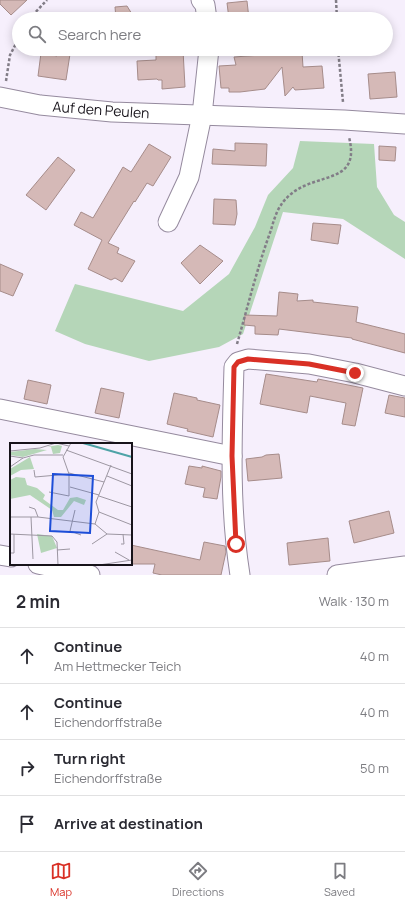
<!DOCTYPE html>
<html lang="en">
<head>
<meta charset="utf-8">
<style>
	:root { --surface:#fff; --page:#f7f7f7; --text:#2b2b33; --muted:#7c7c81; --line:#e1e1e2; --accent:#d93025 }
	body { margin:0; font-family:Manrope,sans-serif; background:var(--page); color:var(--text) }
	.stop { position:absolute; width:12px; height:12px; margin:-9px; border:3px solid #d93025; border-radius:50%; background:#fff }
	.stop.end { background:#d93025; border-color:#fff; box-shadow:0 1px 4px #0008 }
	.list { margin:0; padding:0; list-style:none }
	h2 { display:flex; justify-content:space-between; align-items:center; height:52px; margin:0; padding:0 16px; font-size:17px }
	h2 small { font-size:13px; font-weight:400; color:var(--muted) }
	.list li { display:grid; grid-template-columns:26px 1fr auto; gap:12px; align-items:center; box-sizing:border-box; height:56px; padding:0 16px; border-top:1px solid var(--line) }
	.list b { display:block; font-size:15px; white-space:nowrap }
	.list p { margin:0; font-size:13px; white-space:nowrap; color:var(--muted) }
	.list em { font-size:13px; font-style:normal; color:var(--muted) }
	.icon { flex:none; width:22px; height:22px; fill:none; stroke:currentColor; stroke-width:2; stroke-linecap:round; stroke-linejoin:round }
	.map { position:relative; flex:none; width:405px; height:575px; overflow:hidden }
	.search { position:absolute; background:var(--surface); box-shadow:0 2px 10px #0003; left:12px; right:12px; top:12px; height:44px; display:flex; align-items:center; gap:10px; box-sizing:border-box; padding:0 14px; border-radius:22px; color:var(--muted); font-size:15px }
	.sheet { height:276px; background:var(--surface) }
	nav { display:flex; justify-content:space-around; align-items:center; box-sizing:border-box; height:56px; border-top:1px solid var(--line); background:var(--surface); font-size:11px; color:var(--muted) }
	nav a { display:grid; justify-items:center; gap:2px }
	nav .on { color:var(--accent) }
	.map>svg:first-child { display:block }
	.green { fill:#b5d6b8 }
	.building { fill:#d5b9b7; stroke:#a68c8a }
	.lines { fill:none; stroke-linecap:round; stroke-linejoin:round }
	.minor-casing { stroke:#958a9e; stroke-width:21 }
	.path { stroke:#827d87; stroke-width:2.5; stroke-dasharray:3 2; stroke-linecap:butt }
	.minor { stroke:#fff; stroke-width:19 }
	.route { stroke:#d93025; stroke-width:5 }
	.labels { text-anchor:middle; stroke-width:3.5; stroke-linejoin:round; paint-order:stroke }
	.street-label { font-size:14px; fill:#17131a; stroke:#fff }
	.inset-river { fill:none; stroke:#4ea3a7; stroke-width:2 }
	.inset-road { fill:none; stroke:#9d97a2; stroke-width:1 }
	.view { fill:#1d4ed8; fill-opacity:0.15; stroke:#1d4ed8; stroke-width:2 }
	.inset-edge { fill:none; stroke:#17131a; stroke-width:2 }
</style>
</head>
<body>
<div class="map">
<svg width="405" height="575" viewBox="0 0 405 575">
	<rect width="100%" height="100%" fill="#f6effc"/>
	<path class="green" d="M300 141 374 144 377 187 394 215 405 222V259L343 219 283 212 243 334 219 347 149 361 85 344 55 331 75 284 183 311 229 274 255 227 268 195 293 168Z"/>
	<g class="building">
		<path d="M0 0H27L11 15 0 4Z"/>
		<path d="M247 1 249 19H229L227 3Z"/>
		<path d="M127 6 135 19H116L115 7Z"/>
		<path d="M183 50 185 87 162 89V80H158L157 79 138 80 137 61 156 60V52Z"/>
		<path d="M302 52 303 67 322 66 324 88 295 90 293 87 285 96 282 67 265 89 240 92H229V88H221L219 66 236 65 234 57Z"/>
		<path d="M41 53 57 56V53L70 54 66 80 38 76Z"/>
		<path d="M395 72 397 97 370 99 368 74Z"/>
		<path d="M235 143 267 144 266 166 212 164 213 149 235 151Z"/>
		<path d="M149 144 171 157 153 186 147 183 135 202 134 201 108 243 119 248 117 253 135 261 122 282 115 278 111 280 88 269 102 240 74 225 81 212 93 218 123 167 131 172Z"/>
		<path d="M379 146 396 147 395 161 379 160Z"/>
		<path d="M58 157 75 170 46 210 26 195Z"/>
		<path d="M214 199 236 200 237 214 235 225 213 224Z"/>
		<path d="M313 223 341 225 338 244 311 240Z"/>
		<path d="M200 245 223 261 200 284 181 263Z"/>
		<path d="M0 264 23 274 13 296 0 291Z"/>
		<path d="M279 292 298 294 297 301 313 300V302L358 307 356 322 405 334V353L352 339V338L279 329 278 335 255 334V326L244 325 245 315 277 316Z"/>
		<path d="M266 374 317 382 318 379 363 388 355 426 342 424 346 403 310 396 307 413 260 404Z"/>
		<path d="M28 380 51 385 47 404 24 399Z"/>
		<path d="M101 388 124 393 119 418 95 413Z"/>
		<path d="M174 393 197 398V400L220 405 213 437 187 431 188 429 167 424Z"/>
		<path d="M389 395 405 398V417L385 413Z"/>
		<path d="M279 454 282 478 248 481 246 459 262 457 266 455Z"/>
		<path d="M189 466 202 468V466L221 471V477L217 499 203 497 205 488 185 484Z"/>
		<path d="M389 511 394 533 354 543 349 521Z"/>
		<path d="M328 538 330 561 289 565 287 543Z"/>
		<path d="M204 542 225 546 226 552 221 575H162L153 573 155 564H131V545L200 560Z"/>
	</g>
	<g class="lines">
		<g class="minor-casing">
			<g id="minor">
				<path d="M201 0 205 5 207 19"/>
				<path d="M0 97 40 105 112 112 344 120 405 124"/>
				<path d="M168 222 189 177 202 115 209 49"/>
				<path d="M0 409 232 456"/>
				<path d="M0 555 11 557"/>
				<path d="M38 564 90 575"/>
				<path d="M240 575C229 506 232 436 234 367L238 362 248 359 309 364 355 373 405 386"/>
				<path d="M337 575 405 566"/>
			</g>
		</g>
		<g class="path">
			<path d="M336 0 337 19"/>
			<path d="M29 19 47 0"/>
			<path d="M338 49 343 102"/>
			<path d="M6 81 10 55 19 38"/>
			<path d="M237 344C248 306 257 268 271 230 273 223 276 212 281 205 286 197 295 190 304 186 331 174 359 177 349 137"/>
		</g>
		<use href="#minor" class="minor"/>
	</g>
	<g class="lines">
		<path class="route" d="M236 544 232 456 234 367 238 362 248 359 309 364 355 373"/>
	</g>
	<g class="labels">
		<g class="street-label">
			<text transform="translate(101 110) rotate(4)" y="5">Auf den Peulen</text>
		</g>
	</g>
	<g transform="translate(10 443)">
		<rect width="122" height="122" fill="#f6effc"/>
		<path d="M48 2 52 3 50 10 43 11 41 4H37ZM25 6 37 7 13 14 0 12V9ZM20 14 24 26 11 27 0 33V26ZM6 34 15 35 17 42 27 45 35 52 33 56 48 67H53L60 55 67 54 76 57 74 62 64 58 51 74H44L42 67 20 52 0 56V37ZM27 91 42 93 47 105 31 110Z" fill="#b5d6b8"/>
		<path class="inset-river" d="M73 0 122 14"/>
		<path class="inset-road" d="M56 7 122 31M0 8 30 5 46 0 59 3M0 13 13 15 24 12H53M0 24 13 15M24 27 25 34 59 31M59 30 94 39M97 33 122 43M60 44 89 52M39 49 59 53V31L53 14 61 0M89 53 122 64M19 64 25 66 28 74M65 67 60 88 71 92M89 69 122 82M0 74H28L85 81M21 74 23 116M85 81 89 69 86 59 101 22M85 81 97 91 122 92M0 91 42 93 47 99 48 122M82 101 97 91M111 101H114L113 91M47 107 60 106M105 109 119 117M0 110H4V91M89 122 122 117"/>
		<path class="view" d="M43 31 83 33 80 90 40 88Z"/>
		<rect width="122" height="122" class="inset-edge"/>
	</g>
</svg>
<div class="stop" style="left:236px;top:544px"></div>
<div class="stop end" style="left:355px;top:373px"></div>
<div class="search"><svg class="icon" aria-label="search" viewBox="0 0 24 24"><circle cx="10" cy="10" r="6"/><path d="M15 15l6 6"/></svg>Search here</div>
</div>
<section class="sheet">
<h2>2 min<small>Walk · 130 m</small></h2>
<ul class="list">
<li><svg class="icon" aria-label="ahead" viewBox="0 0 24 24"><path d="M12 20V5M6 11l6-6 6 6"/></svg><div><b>Continue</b><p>Am Hettmecker Teich</p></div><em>40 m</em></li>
<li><svg class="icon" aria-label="ahead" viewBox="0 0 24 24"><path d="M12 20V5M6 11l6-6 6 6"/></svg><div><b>Continue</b><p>Eichendorffstraße</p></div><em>40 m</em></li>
<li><svg class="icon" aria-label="right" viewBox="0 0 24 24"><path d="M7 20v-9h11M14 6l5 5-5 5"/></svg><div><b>Turn right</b><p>Eichendorffstraße</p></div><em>50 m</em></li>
<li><svg class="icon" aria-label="arrive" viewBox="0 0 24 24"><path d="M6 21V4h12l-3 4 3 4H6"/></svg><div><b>Arrive at destination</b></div></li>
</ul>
</section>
<nav>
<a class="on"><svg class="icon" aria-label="map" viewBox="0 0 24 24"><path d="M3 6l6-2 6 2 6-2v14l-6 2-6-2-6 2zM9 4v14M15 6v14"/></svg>Map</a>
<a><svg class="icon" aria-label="directions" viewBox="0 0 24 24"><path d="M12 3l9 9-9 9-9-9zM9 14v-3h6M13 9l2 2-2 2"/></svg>Directions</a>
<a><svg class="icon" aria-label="saved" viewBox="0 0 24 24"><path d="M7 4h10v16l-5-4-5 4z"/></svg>Saved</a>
</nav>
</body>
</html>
